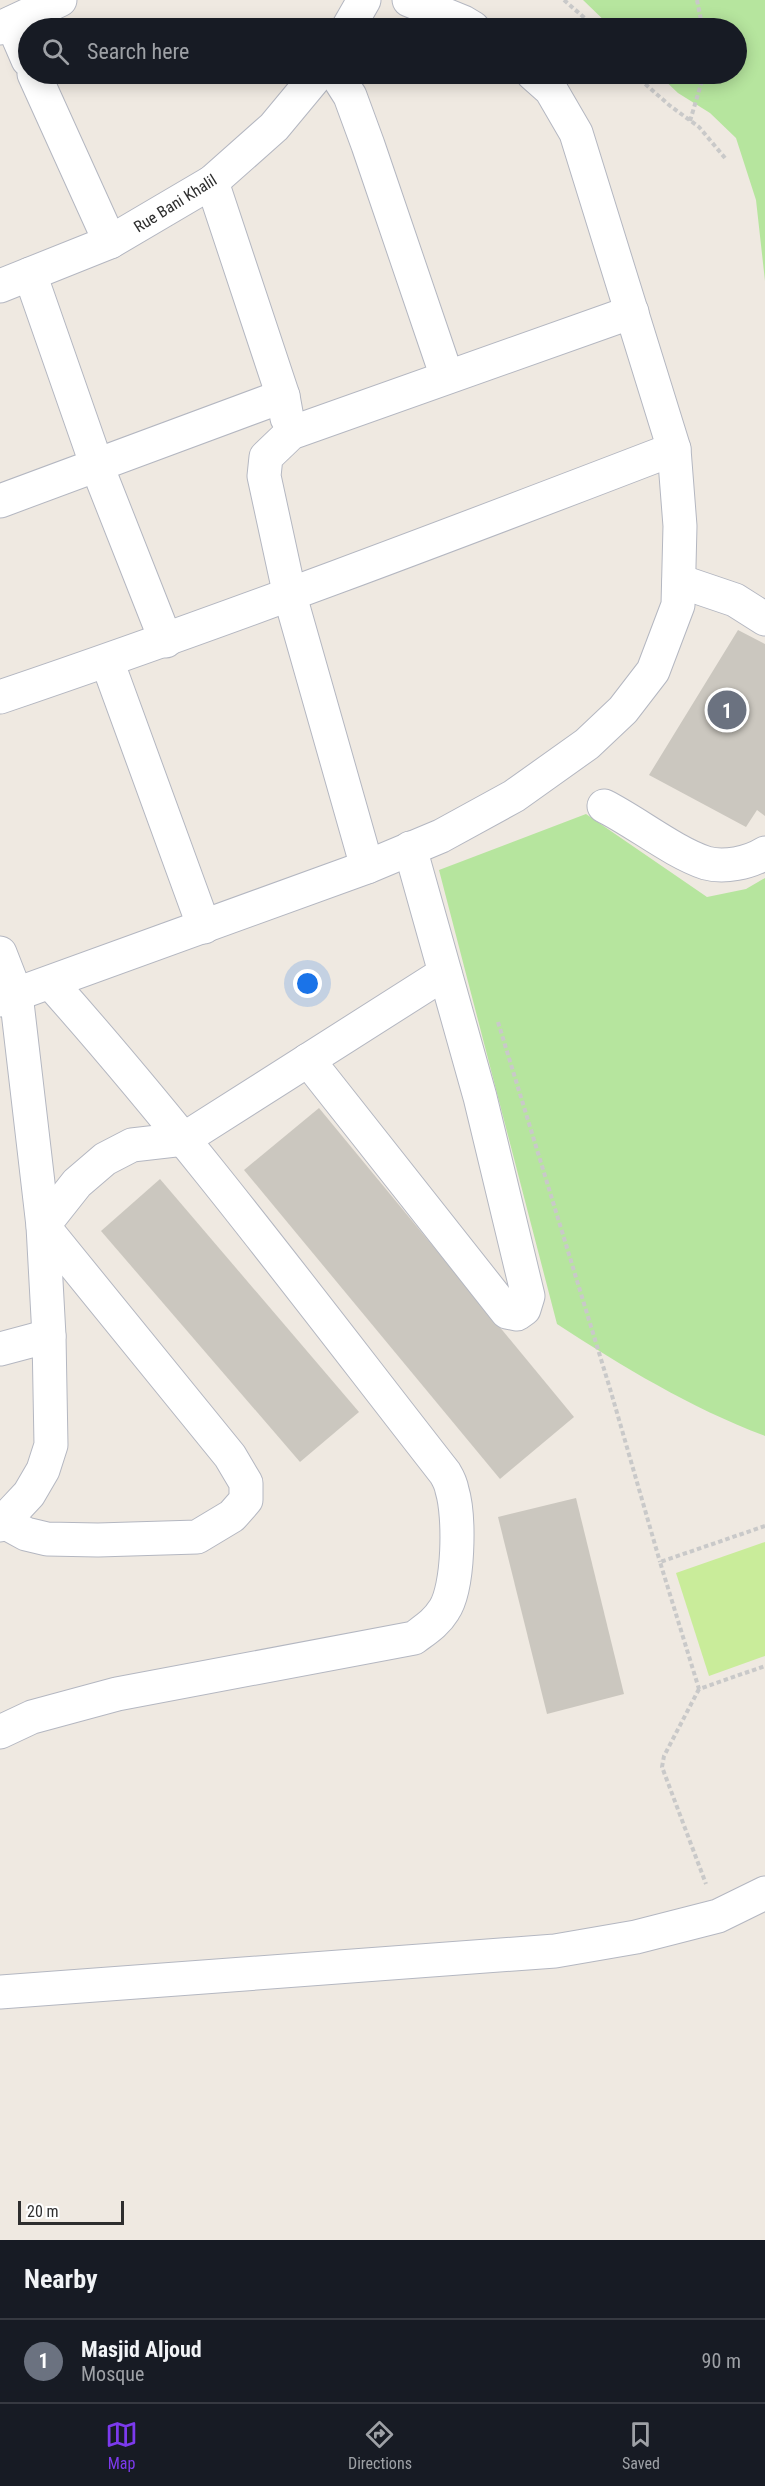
<!DOCTYPE html>
<html lang="en">
<head>
<meta charset="utf-8">
<style>
	:root { --surface:#171b24; --page:#242831; --text:#f1f3f6; --muted:#9ea1a6; --line:#363941; --accent:#7c3aed }
	body { margin:0; font-family:"Roboto Condensed",sans-serif; background:var(--page); color:var(--text) }
	.scale { position:absolute; left:18px; bottom:15px; width:106px; box-sizing:border-box; padding-left:6px; border:3px solid #2e2e2e; border-top:0; font-size:16px; line-height:21px; white-space:nowrap; color:#2e2e2e; -webkit-text-stroke:4px #fff; paint-order:stroke }
	.you { position:absolute; left:308px; top:984px; width:21px; height:21px; margin:-15px; border:4px solid #fff; border-radius:50%; background:#1a73e8; box-shadow:0 0 0 9px #1a73e833 }
	.badge { display:grid; place-items:center; width:39px; height:39px; border-radius:50%; background:var(--accent); color:#fff; font-size:20px; font-weight:700 }
	.pin { position:absolute; translate:-50% -50%; border:3px solid #fff; box-shadow:0 2px 6px #0006 }
	.list { margin:0; padding:0; list-style:none }
	h2 { display:flex; justify-content:space-between; align-items:center; height:78px; margin:0; padding:0 24px; font-size:26px }
	h2 small { font-size:20px; font-weight:400; color:var(--muted) }
	.list li { display:grid; grid-template-columns:39px 1fr auto; gap:18px; align-items:center; box-sizing:border-box; height:84px; padding:0 24px; border-top:2px solid var(--line) }
	.list b { display:block; font-size:22px; white-space:nowrap }
	.list p { margin:0; font-size:20px; white-space:nowrap; color:var(--muted) }
	.list em { font-size:20px; font-style:normal; color:var(--muted) }
	.icon { flex:none; width:33px; height:33px; fill:none; stroke:currentColor; stroke-width:2; stroke-linecap:round; stroke-linejoin:round }
	.map { position:relative; flex:none; width:765px; height:2240px; overflow:hidden }
	.search { position:absolute; background:var(--surface); box-shadow:0 3px 15px #0003; left:18px; right:18px; top:18px; height:66px; display:flex; align-items:center; gap:15px; box-sizing:border-box; padding:0 21px; border-radius:33px; color:var(--muted); font-size:22px }
	.sheet { height:162px; background:var(--surface) }
	nav { display:flex; justify-content:space-around; align-items:center; box-sizing:border-box; height:84px; border-top:2px solid var(--line); background:var(--surface); font-size:16px; color:var(--muted) }
	nav a { display:grid; justify-items:center; gap:3px }
	nav .on { color:var(--accent) }
	.map>svg:first-child { display:block }
	.green { fill:#b6e59e }
	.pitch { fill:#c9ec9a }
	.building { fill:#cbc7bf }
	.lines { fill:none; stroke-linecap:round; stroke-linejoin:round }
	.minor-casing { stroke:#b4b7c1; stroke-width:35 }
	.path { stroke:#c9c9c9; stroke-width:4; stroke-dasharray:4.5 3; stroke-linecap:butt }
	.minor { stroke:#fff; stroke-width:33 }
	.labels { text-anchor:middle; stroke-width:4.5; stroke-linejoin:round; paint-order:stroke }
	.street-label { font-size:16px; fill:#2e2e2e; stroke:#fff }
</style>
</head>
<body>
<div class="map">
<svg width="765" height="2240" viewBox="0 0 765 2240">
	<rect width="100%" height="100%" fill="#efe9e1"/>
	<g class="green">
		<path d="M583 0H765V281L756 200 736 138 710 113 678 93 658 74H736V28H612Z"/>
		<path d="M586 814 707 897 746 889 765 878V1436C691 1408 623 1367 557 1324L439 870Z"/>
	</g>
	<path class="pitch" d="M765 1542V1656L709 1676 676 1573Z"/>
	<g class="building">
		<path d="M738 630 765 644V816L757 810 746 827 649 775Z"/>
		<path d="M319 1108 574 1417 500 1479 244 1170Z"/>
		<path d="M160 1179 359 1412 300 1462 101 1231Z"/>
		<path d="M576 1498 624 1694 547 1714 498 1517Z"/>
	</g>
	<g class="lines">
		<g class="minor-casing">
			<g id="minor">
				<path d="M409 0 463 22 473 28"/>
				<path d="M12 23 28 60"/>
				<path d="M0 28 60 0"/>
				<path d="M348 28 364 0"/>
				<path d="M34 74 110 242"/>
				<path d="M336 74 350 96 368 145 447 377"/>
				<path d="M212 182 283 396 287 418"/>
				<path d="M30 274 97 466 166 641"/>
				<path d="M0 286 110 242 212 182 274 127 318 74"/>
				<path d="M0 501 283 396"/>
				<path d="M679 581 735 600 765 619"/>
				<path d="M107 661 204 927"/>
				<path d="M0 697C227 620 450 535 674 449"/>
				<path d="M604 806C636 822 673 852 706 863 724 868 749 863 765 853"/>
				<path d="M367 867 290 596 264 476 266 457 291 433 632 312"/>
				<path d="M0 953 16 994 43 1226 49 1336 51 1445 43 1470 29 1494 0 1525"/>
				<path d="M0 1000 367 867 441 836 514 796 587 744 623 710 653 671 678 605 680 526 674 449 576 133 551 90 533 74"/>
				<path d="M308 1060 507 1312 517 1314 524 1309 528 1296 480 1097 410 848"/>
				<path d="M0 1349 49 1336"/>
				<path d="M4 1522 26 1534 47 1539 98 1540 197 1537 232 1516 246 1500V1483L230 1456 43 1226 77 1183 105 1159 132 1145 184 1139 445 973"/>
				<path d="M0 1732 32 1717 117 1694 414 1638C426 1629 436 1623 444 1610 459 1588 460 1516 452 1490 451 1484 448 1478 445 1473 316 1308 190 1139 51 983"/>
				<path d="M0 1992 555 1951 636 1937 718 1916 765 1893"/>
			</g>
		</g>
		<g class="path">
			<path d="M564 0 596 28"/>
			<path d="M697 0 701 20 705 28"/>
			<path d="M634 74 669 105 699 127 725 158"/>
			<path d="M690 121 704 74"/>
			<path d="M498 1022 611 1392 660 1562"/>
			<path d="M765 1526 660 1562 699 1689 765 1666"/>
			<path d="M699 1689 664 1756 662 1767 706 1884"/>
		</g>
		<use href="#minor" class="minor"/>
	</g>
	<g class="labels">
		<g class="street-label">
			<text transform="translate(175 203) rotate(-32)" y="6">Rue Bani Khalil</text>
		</g>
	</g>
</svg>
<div class="scale">20 m</div>
<div class="you"></div>
<div class="pin badge" style="left:727px;top:710px;background:#6b7280">1</div>
<div class="search"><svg class="icon" aria-label="search" viewBox="0 0 24 24"><circle cx="10" cy="10" r="6"/><path d="M15 15l6 6"/></svg>Search here</div>
</div>
<section class="sheet">
<h2>Nearby<small></small></h2>
<ul class="list">
<li><span class="badge" style="background:#6b7280">1</span><div><b>Masjid Aljoud</b><p>Mosque</p></div><em>90 m</em></li>
</ul>
</section>
<nav>
<a class="on"><svg class="icon" aria-label="map" viewBox="0 0 24 24"><path d="M3 6l6-2 6 2 6-2v14l-6 2-6-2-6 2zM9 4v14M15 6v14"/></svg>Map</a>
<a><svg class="icon" aria-label="directions" viewBox="0 0 24 24"><path d="M12 3l9 9-9 9-9-9zM9 14v-3h6M13 9l2 2-2 2"/></svg>Directions</a>
<a><svg class="icon" aria-label="saved" viewBox="0 0 24 24"><path d="M7 4h10v16l-5-4-5 4z"/></svg>Saved</a>
</nav>
</body>
</html>
